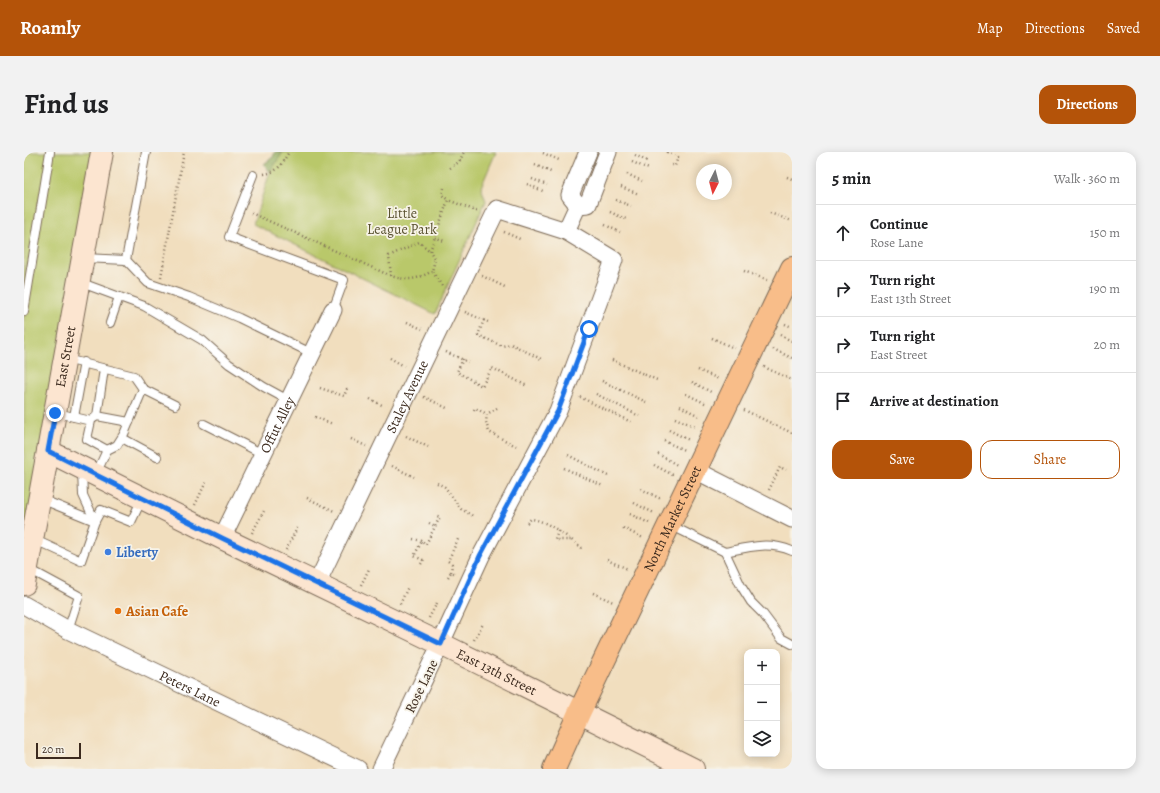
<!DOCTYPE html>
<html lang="en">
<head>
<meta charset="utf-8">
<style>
	:root { --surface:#fff; --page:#f2f2f2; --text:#202124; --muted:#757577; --line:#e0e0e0; --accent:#b45309 }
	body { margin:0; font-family:Alegreya,serif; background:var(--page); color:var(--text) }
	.controls { position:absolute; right:12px; bottom:12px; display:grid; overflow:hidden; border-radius:8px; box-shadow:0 2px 10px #0003 }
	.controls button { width:36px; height:36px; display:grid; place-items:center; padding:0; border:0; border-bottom:1px solid var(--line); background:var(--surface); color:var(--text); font:20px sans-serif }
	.compass { position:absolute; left:672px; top:12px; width:36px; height:36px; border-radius:50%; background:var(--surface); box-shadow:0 2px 10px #0003; rotate:186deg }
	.scale { position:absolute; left:12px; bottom:10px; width:45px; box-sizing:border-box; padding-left:4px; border:2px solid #3b2a1e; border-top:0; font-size:11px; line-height:14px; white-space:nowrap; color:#3b2a1e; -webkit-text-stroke:3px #f7f3e8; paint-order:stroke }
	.stop { position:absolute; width:12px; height:12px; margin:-9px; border:3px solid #1a73e8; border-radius:50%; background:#fff }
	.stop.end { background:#1a73e8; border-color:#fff; box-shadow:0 1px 4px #0008 }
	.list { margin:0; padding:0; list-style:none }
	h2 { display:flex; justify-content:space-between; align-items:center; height:52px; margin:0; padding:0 16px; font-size:17px }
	h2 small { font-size:13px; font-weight:400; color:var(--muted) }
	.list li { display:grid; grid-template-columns:26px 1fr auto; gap:12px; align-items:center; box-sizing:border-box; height:56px; padding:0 16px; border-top:1px solid var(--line) }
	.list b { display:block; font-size:15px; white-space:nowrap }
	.list p { margin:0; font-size:13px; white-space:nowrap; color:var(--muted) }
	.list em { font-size:13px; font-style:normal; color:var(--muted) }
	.actions { display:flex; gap:8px; padding:12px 16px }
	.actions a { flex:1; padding:9px 0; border:1px solid var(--accent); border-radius:12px; text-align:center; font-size:14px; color:var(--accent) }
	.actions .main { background:var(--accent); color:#fff }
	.icon { flex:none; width:22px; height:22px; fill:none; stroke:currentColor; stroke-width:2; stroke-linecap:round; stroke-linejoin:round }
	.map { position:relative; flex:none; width:768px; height:617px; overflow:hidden; border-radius:12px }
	header { display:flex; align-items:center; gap:24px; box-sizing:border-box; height:56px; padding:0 20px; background:var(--accent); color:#fff }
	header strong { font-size:19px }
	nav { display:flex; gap:22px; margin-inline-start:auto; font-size:14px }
	.intro { display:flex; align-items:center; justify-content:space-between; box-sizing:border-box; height:96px; padding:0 24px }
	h1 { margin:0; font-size:28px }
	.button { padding:10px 18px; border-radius:12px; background:var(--accent); color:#fff; font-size:14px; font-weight:700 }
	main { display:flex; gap:24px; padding:0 24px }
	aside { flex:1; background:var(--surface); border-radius:12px; box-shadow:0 2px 10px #0003 }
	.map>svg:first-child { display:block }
	.green { fill:#b9c86a; stroke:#7a7944 }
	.forest { fill:#92ac5e; stroke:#666b3e }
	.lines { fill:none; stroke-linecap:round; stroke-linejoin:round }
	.lane-casing { stroke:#7b6956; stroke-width:10 }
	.street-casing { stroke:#7b6956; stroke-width:19 }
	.secondary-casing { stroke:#7b6956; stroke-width:24 }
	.primary-casing { stroke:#7b6956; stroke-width:24 }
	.path { stroke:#7b6956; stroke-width:2.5; stroke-dasharray:1 3; stroke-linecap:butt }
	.lane { stroke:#fff; stroke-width:8 }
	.street { stroke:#fff; stroke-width:17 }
	.secondary { stroke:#fce5d0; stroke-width:22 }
	.primary { stroke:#f8bd89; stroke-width:22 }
	.route { stroke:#1a73e8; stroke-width:5 }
	.shop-dot { fill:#3f7fe0; stroke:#f7f3e8; stroke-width:1.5 }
	.food-dot { fill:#e8710a; stroke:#f7f3e8; stroke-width:1.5 }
	.labels { text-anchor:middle; stroke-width:3.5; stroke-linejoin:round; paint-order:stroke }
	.park-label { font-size:14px; fill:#5a5231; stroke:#f7f3e8 }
	.street-label { font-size:14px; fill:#3b2a1e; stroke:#f7f3e8 }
	.shop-label { font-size:14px; font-weight:bold; fill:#366cbe; stroke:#f7f3e8; text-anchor:start }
	.food-label { font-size:14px; font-weight:bold; fill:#c56008; stroke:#f7f3e8; text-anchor:start }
</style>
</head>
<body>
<header>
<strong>Roamly</strong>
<nav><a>Map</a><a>Directions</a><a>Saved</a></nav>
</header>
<div class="intro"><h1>Find us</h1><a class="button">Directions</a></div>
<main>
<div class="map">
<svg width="768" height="617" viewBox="0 0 768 617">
	<rect width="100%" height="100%" fill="#f7f3e8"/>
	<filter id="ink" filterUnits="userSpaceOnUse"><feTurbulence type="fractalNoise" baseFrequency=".025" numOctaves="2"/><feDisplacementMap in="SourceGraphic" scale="8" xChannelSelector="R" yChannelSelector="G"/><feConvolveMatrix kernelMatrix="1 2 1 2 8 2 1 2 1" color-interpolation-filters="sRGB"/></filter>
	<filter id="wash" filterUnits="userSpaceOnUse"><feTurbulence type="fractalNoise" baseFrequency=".012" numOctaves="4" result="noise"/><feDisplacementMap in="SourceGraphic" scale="16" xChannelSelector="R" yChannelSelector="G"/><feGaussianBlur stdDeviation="0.9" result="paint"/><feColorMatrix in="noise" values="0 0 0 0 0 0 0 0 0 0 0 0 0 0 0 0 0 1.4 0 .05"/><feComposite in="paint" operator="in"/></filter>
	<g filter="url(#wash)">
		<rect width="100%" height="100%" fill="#f1debe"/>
		<g class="green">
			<path d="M0 0H69L0 419Z"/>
			<path d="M259 0H472L457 35 462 49 411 162 229 72 246 20Z"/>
		</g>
		<path class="forest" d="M251 0H259L246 20 240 12 249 5Z"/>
	</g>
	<g filter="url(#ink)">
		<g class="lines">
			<g class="lane-casing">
				<g id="lane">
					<path d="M229 23 205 85 320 128 309 158"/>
					<path d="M60 106 102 108 122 0"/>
					<path d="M102 108 124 131 165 145 215 166 287 201"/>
					<path d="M55 130 120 154 178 188 205 212 240 235 264 248"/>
					<path d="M0 160 26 0"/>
					<path d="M86 171 95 145"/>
					<path d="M42 207 110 224 119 237 100 282 93 293 83 298 72 322"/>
					<path d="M119 237 151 253"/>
					<path d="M33 261 67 269 63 287 83 298"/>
					<path d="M73 264 80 217"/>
					<path d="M50 265 60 210"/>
					<path d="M70 266 73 264 105 270"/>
					<path d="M180 272 239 302"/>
					<path d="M98 286 133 305"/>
					<path d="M58 319 59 343 71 369 77 358 107 370 118 347"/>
					<path d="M646 373 701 400 717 434 727 450 739 462 757 486 768 492"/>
					<path d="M9 387 57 409 71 369 17 347"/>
					<path d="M701 400C725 395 744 389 768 399"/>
					<path d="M5 417 55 444 44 478"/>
				</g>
			</g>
			<g class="street-casing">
				<g id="street">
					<path d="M554 53 564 52 584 0"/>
					<path d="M554 53 546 43 564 0"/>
					<path d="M542 79 554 53"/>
					<path d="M671 318 768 367"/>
					<path id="s1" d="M198 386 309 158"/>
					<path id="s2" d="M293 431 473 57 542 79 590 108 534 259 457 404 410 506 357 617"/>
					<path id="s3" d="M0 453 44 478 334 617"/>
				</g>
			</g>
			<g class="secondary-casing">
				<g id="secondary">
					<path id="s4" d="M24 299 198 386 417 492 669 617"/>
					<path id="s5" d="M0 432 78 0"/>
				</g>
			</g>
			<g class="primary-casing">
				<g id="primary">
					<path id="s6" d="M530 617 555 561 768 116"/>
				</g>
			</g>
			<g class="path">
				<path d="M643 0 654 5 651 14 648 13"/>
				<path d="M519 1 535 8"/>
				<path d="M611 3 625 10"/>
				<path d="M608 10 625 17"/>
				<path d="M511 13 529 21"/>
				<path d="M426 16 435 10 440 0"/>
				<path d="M240 22C255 20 257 12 265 0"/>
				<path d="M603 22 618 29"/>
				<path d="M763 25 768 27"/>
				<path d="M508 27 523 33"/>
				<path d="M503 32 521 40"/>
				<path d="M597 35 615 42"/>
				<path d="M420 36 418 43 424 48"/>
				<path d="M592 48 607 54"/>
				<path d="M586 60 604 68"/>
				<path d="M227 61 367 124C384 129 393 128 408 119"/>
				<path d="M746 61 768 69"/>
				<path d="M581 73 596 80"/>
				<path d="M480 80 498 88"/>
				<path d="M411 85 420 89"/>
				<path d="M720 119 743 128"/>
				<path d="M367 124 365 104 395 90 406 99"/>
				<path d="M458 124 481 135"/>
				<path d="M137 125 160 0"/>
				<path d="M418 134 408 119 411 108 406 99 424 48 455 60"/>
				<path d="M441 160 464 170"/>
				<path d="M460 168 454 183 478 194 487 192 517 207 518 206"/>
				<path d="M383 170 398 177"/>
				<path d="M761 172 768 175"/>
				<path d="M756 183 768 189"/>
				<path d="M688 186 710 196"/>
				<path d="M749 197 768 206"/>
				<path d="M422 200 444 210"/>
				<path d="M366 206 380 214"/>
				<path d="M439 207 433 220 458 234 468 216 503 234"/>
				<path d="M588 208 633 228"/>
				<path d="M740 215 768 228"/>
				<path d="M674 218 695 227"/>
				<path d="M578 229 622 250"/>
				<path d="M668 230 689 241"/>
				<path d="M296 236 320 244 323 237 326 238"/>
				<path d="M572 242 615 264"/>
				<path d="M662 242 683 252"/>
				<path d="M400 245 423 256"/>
				<path d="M556 245 609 271"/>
				<path d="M346 247 360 254"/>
				<path d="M656 254 677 265"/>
				<path d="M473 256 463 262 462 270 465 280 492 294"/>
				<path d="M450 258 451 256 463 262"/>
				<path d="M720 258 768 281"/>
				<path d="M291 265 309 272"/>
				<path d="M651 266 672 275"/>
				<path d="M645 278 665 288"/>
				<path d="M382 284 404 295"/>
				<path d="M327 287 342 294"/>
				<path d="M640 289 660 298"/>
				<path d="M634 302 653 313"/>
				<path d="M544 303 584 324"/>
				<path d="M630 313 649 323"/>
				<path d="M368 314 390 325"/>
				<path d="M540 316 579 334"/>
				<path d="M413 331 421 335 437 357 449 364"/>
				<path d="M617 337 637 347"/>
				<path d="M745 338 756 315 762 318"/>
				<path d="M283 346 310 359"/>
				<path d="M610 351 630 361"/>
				<path d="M171 353 182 330"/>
				<path d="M606 362 625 371"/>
				<path d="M405 371 411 374"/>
				<path d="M503 371 507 367C523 368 545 386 558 396"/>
				<path d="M599 376 619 386"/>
				<path d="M534 379 531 388H548"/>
				<path d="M228 381 240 359"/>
				<path d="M389 387 398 389"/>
				<path d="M262 398 274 374"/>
				<path d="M399 408 390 404 398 389 402 392 416 365 411 363"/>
				<path d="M583 408 604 417"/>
				<path d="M397 412 401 406"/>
				<path d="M427 420 428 412 424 409 435 385"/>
				<path d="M424 425 427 420 432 422"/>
				<path d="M337 433 345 417"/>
				<path d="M569 441 589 450"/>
				<path d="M376 452 384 435"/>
				<path d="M405 466 414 449"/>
				<path d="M450 488 459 472"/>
			</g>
			<use href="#lane" class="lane"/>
			<use href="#street" class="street"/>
			<use href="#secondary" class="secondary"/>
			<use href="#primary" class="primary"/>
		</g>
	</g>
	<g class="lines" filter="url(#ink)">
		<path class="route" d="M31 261 24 299 198 386 417 492 456 404 534 259 565 177"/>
	</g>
	<circle class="shop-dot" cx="84" cy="400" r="4"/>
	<circle class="food-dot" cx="94" cy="459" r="4"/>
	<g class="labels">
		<g class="park-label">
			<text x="378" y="66">Little<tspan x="378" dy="16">League Park</tspan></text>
		</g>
		<g class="street-label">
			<text dy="5" stroke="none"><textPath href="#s5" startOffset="231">East Street</textPath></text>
			<text dy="5" stroke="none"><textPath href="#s2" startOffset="207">Staley Avenue</textPath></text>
			<text dy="5" stroke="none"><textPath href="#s1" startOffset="126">Offut Alley</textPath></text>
			<text dy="5" stroke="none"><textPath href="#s6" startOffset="277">North Market Street</textPath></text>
			<text dy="5" stroke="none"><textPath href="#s4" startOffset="500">East 13th Street</textPath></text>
			<text transform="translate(397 534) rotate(-64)" y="5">Rose Lane</text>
			<text dy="5" stroke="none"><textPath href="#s3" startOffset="186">Peters Lane</textPath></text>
		</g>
		<g class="shop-label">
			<text x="92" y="405">Liberty</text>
		</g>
		<g class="food-label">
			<text x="102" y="464">Asian Cafe</text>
		</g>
	</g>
</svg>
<div class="controls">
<button>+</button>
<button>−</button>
<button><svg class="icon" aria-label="layers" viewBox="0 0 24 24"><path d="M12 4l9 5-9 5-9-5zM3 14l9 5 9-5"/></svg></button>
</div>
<svg class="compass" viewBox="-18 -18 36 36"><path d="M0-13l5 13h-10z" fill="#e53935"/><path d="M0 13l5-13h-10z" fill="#757577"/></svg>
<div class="scale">20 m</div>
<div class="stop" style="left:565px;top:177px"></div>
<div class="stop end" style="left:31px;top:261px"></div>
</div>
<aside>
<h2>5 min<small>Walk · 360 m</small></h2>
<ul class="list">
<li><svg class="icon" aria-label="ahead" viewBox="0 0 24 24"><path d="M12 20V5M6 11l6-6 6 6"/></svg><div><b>Continue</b><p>Rose Lane</p></div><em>150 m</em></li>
<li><svg class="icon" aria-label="right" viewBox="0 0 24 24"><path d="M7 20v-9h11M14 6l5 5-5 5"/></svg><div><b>Turn right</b><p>East 13th Street</p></div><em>190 m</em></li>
<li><svg class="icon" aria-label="right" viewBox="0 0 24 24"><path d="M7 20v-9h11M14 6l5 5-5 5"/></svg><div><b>Turn right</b><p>East Street</p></div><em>20 m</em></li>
<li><svg class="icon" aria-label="arrive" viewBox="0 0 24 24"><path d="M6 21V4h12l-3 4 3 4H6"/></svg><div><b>Arrive at destination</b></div></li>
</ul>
<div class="actions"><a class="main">Save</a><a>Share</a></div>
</aside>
</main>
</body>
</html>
